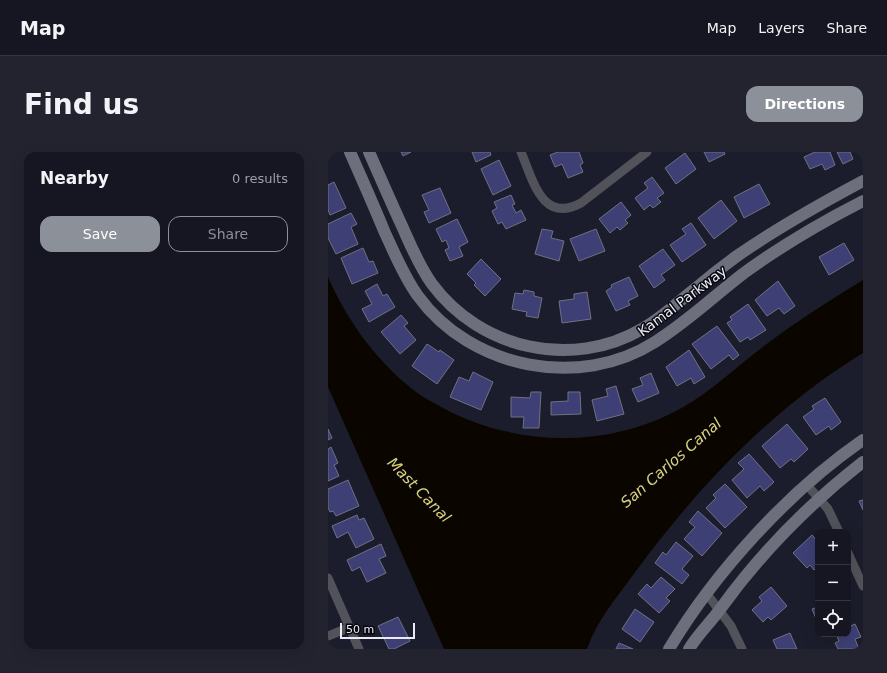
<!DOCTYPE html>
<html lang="en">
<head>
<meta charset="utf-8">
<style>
	:root { --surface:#151621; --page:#22232e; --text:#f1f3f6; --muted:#9d9fa5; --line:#34353f; --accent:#8c9099 }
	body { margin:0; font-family:"DejaVu Sans",sans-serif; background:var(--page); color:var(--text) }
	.controls { position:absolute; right:12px; bottom:12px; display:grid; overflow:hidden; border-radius:8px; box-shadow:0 4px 16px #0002 }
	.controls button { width:36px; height:36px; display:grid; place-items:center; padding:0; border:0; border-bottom:1px solid var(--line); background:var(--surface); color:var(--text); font:20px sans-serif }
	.scale { position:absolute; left:12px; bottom:10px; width:75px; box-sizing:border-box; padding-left:4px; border:2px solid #eaebf6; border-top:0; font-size:11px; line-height:14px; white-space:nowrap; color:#eaebf6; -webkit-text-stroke:3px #07080e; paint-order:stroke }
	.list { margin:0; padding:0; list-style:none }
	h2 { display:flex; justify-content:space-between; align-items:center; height:52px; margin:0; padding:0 16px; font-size:17px }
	h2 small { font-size:13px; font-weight:400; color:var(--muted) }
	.actions { display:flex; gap:8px; padding:12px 16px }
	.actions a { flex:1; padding:9px 0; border:1px solid var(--accent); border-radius:12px; text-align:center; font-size:14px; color:var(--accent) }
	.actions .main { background:var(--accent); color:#fff }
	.icon { flex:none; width:22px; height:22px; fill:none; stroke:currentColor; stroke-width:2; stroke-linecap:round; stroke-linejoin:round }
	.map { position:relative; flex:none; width:535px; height:497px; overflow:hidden; border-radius:12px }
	header { display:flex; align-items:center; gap:24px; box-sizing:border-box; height:56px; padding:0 20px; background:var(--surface); border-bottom:1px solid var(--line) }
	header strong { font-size:19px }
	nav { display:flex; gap:22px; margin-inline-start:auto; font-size:14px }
	.intro { display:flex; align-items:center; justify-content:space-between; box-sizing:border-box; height:96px; padding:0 24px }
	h1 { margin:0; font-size:28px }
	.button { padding:10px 18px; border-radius:12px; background:var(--accent); color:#fff; font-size:14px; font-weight:700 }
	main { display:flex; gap:24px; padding:0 24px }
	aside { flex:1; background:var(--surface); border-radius:12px; box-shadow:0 4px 16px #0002 }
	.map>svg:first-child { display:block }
	.water { fill:#0b0500 }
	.building { fill:#3e3f74; stroke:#6f7183 }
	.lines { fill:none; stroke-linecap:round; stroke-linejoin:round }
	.street { stroke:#51525a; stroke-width:9 }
	.secondary { stroke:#6d6f7c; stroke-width:12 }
	.labels { text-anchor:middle; stroke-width:3; stroke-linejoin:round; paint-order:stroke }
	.street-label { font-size:14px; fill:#eaebf6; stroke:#07080e }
	.water-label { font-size:15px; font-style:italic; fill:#e0d171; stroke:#07080e }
</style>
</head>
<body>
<header>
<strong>Map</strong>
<nav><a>Map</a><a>Layers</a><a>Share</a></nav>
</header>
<div class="intro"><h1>Find us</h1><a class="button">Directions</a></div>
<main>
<aside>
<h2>Nearby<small>0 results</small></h2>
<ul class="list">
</ul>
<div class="actions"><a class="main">Save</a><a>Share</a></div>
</aside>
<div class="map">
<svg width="535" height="497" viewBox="0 0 535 497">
	<rect width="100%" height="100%" fill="#1c1d2c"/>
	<path class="water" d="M0 125C19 168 46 206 83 236 92 244 103 249 113 255 183 293 271 297 342 262 374 247 399 223 427 201 461 174 498 151 535 128V201C443 257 368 337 305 423 287 448 269 468 259 497H116L0 235Z"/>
	<g class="building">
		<path d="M73 0H83L75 4Z"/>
		<path d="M144 0H162L163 3 148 10Z"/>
		<path d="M230 0H251L255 11 252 13 255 20 240 26 234 12 227 15 222 3Z"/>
		<path d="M376 0H396L397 2 381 10Z"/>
		<path d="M487 0H502L507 13 497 18 494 12 482 17 476 5Z"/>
		<path d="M509 0H522L525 7 515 12Z"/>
		<path d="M357 1 368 17 348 32 337 16Z"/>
		<path d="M171 8 183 34 165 43 153 17Z"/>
		<path d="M324 25 336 41 329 46 333 50 325 56 322 53 316 58 307 46 320 36 316 31Z"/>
		<path d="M6 30 18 56 2 63 0 58V33Z"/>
		<path d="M431 32 442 52 416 66 406 45Z"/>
		<path d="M112 36 123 61 101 71 96 60 101 58 94 43Z"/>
		<path d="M183 43 187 52 184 53 188 61 193 58 198 68 178 77 174 70 170 72 164 59 169 56 166 50Z"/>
		<path d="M393 48 409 69 386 87 370 66Z"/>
		<path d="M293 50 303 63 297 68 300 71 292 78 289 75 282 81 271 67Z"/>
		<path d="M23 61 29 72 23 75 30 92 8 102 0 86V72Z"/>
		<path d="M129 67 140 90 131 95 135 104 122 109 117 98 121 96 118 88 114 90 108 77Z"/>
		<path d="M363 71 378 93 354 110 342 93 358 82 354 77Z"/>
		<path d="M214 77 225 79 223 86 236 89 231 109 207 102Z"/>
		<path d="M268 77 277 99 251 109 242 87Z"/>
		<path d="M516 91 526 108 501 123 491 105Z"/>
		<path d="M35 96 41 110 45 109 50 121 24 132 13 106Z"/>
		<path d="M335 97 347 113 333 123 337 128 326 136 311 114Z"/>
		<path d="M153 107 173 127 157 144 146 133 148 131 139 122Z"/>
		<path d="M301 125 310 144 300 149 302 153 288 159 278 139 284 135 283 133Z"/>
		<path d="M450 129 467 154 456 162 451 156 439 164 427 148Z"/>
		<path d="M49 132 55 144 59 142 67 155 41 170 34 157 44 152 37 139Z"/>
		<path d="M196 138 206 140V144L214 146 210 166 198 164 199 160 184 157 187 141 195 142Z"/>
		<path d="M259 140 263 167 234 171 231 149 246 147V142Z"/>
		<path d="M420 152 438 178 422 188 420 185 412 190 399 171 404 168 402 165Z"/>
		<path d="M73 163 80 171 76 174 88 188 72 202 53 180Z"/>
		<path d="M389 174 411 203 405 208 401 203 383 217 364 192Z"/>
		<path d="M99 192 111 200 112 198 126 208 109 232 84 214Z"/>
		<path d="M361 198 377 225 366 232 363 226 349 234 338 215Z"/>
		<path d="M145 220 165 230 153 258 122 245 131 225 141 229Z"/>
		<path d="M323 221 331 241 310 250 304 237 315 233 312 226Z"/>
		<path d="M288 234 296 262 269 269 264 248 280 244 278 237Z"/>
		<path d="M203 240H213L211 276H195L196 265H183V245L202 246Z"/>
		<path d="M240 240H252L253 262 223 263V250L240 249Z"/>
		<path d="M497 246 513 270 503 278 501 274 488 283 475 265 486 257 484 254Z"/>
		<path d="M459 272 480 297 466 310 463 307 452 316 434 294Z"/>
		<path d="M0 277 4 286 0 288Z"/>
		<path d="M3 295 10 311 6 313 11 324 0 329V297Z"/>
		<path d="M421 302 446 330 436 339 432 334 419 346 404 328 416 317 410 311Z"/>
		<path d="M20 328 31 354 8 364 5 359 2 360 0 356V337Z"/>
		<path d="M397 332 419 355 397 376 378 356 388 346 385 343Z"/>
		<path d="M535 348V358L531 349Z"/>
		<path d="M370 359 394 381 374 404 356 387 367 375 361 370Z"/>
		<path d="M29 363 31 368 36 366 46 387 28 396 20 380 9 386 4 374Z"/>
		<path d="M484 383 490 390 487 394 490 397V414L486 418 482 413 479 416 465 401Z"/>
		<path d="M348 390 365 404 354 417 361 423 354 432 327 411 335 400 338 403Z"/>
		<path d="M53 392 58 404 51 407 58 421 39 430 32 415 24 419 19 408Z"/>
		<path d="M333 425 347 437 338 446 342 449 331 461 310 442 319 432 323 436Z"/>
		<path d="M443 435 459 454 443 468 440 465 435 470 424 458 434 449 431 445Z"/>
		<path d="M490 455V469H489L484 457Z"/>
		<path d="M307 457 326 470 312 490 294 477Z"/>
		<path d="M70 465 82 489 66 497H61L50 474Z"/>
		<path d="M527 472 533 485 527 487 531 497H510L507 491 511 489 508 482H520V475Z"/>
		<path d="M462 481 469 497H449L445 488Z"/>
		<path d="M291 491 305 497H288Z"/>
	</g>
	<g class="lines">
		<g class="street">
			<path d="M193 0C205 28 214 72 253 51L319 0"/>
			<path d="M479 333 500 357 511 380"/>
			<path d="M520 401 535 434"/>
			<path d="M0 426 31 497"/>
			<path d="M379 442 403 474 414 497"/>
			<path d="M0 484 22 475"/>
		</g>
		<g class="secondary">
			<path d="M22 0C34 27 46 54 57 81 67 102 76 125 90 144 143 217 252 238 327 190 359 170 386 144 416 121 453 94 494 70 535 49"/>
			<path d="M41 0C52 25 63 50 74 74 83 94 91 114 104 132 152 197 244 218 314 177 334 166 350 150 368 136 381 125 395 114 409 104 449 76 492 52 535 29"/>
			<path d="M341 497C387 420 461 339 535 288"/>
			<path d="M361 497C370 482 383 470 393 456 433 401 481 352 535 310"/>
		</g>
	</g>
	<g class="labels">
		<g class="street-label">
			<text transform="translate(354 149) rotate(-37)" y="5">Kamal Parkway</text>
		</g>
		<g class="water-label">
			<text transform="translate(343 311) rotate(-41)" y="5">San Carlos Canal</text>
			<text transform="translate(91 338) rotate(46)" y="5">Mast Canal</text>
		</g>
	</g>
</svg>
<div class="controls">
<button>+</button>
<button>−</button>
<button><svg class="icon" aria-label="locate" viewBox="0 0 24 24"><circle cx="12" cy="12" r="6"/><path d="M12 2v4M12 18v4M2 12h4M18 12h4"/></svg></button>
</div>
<div class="scale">50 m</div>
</div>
</main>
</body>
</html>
